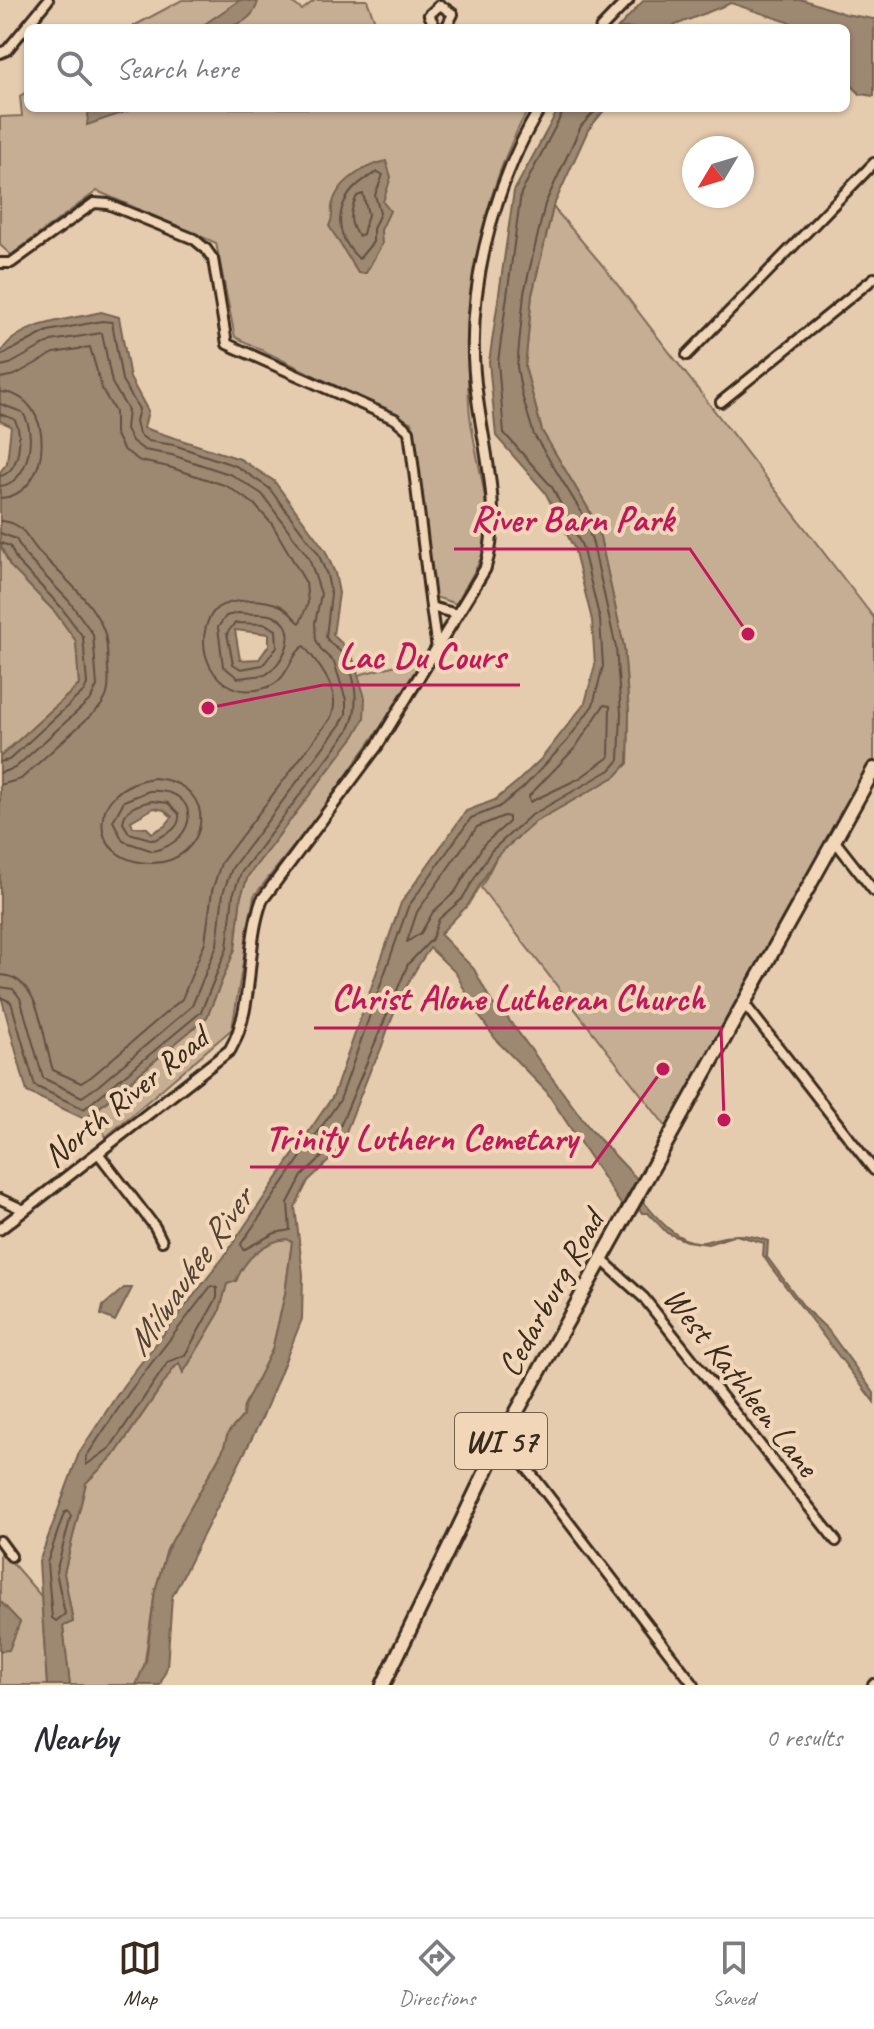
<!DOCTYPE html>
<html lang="en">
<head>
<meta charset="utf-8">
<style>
	:root { --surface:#fff; --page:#f7f7f7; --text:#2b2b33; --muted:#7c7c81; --line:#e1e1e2; --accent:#3b2a1e }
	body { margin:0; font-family:Caveat,sans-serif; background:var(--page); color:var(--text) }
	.compass { position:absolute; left:682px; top:136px; width:72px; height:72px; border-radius:50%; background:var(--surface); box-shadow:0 2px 6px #0004; rotate:232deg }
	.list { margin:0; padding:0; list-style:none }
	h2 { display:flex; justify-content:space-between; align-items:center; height:104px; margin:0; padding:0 32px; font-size:34px }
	h2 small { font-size:26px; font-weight:400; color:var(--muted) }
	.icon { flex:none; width:44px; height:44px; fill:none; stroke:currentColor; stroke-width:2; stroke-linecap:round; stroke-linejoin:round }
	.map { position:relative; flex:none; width:874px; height:1685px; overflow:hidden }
	.search { position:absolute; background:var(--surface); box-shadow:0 2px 6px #0004; left:24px; right:24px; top:24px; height:88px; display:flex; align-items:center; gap:20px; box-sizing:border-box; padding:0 28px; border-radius:12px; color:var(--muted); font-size:30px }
	.sheet { height:232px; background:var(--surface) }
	nav { display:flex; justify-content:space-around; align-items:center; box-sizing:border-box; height:112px; border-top:2px solid var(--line); background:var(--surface); font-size:22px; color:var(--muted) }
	nav a { display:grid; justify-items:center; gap:4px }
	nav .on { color:var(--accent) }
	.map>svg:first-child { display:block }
	.green { fill:#c6ae94; stroke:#806c59; stroke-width:2 }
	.water { fill:#9d8872; stroke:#766250; stroke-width:2; fill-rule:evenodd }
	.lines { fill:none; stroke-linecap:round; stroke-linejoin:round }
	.shore { stroke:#625040; stroke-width:2 }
	.minor-casing { stroke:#3b2a1e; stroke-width:14 }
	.tertiary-casing { stroke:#3b2a1e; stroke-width:15 }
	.primary-casing { stroke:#3b2a1e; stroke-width:18 }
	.minor { stroke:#f1d7b8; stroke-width:8 }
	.tertiary { stroke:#f1d7b8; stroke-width:9 }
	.primary { stroke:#f1d7b8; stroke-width:12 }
	.labels { text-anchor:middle; stroke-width:8; stroke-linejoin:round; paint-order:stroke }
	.shield { fill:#f1d7b8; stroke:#725e4c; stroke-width:2 }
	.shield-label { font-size:32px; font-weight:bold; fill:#3b2a1e }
	.street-label { font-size:34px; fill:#3b2a1e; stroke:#f1d7b8 }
	.water-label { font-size:36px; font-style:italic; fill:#544233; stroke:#f1d7b8 }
	.leader { fill:none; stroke:#c2185b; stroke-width:3 }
	.callout-dot { fill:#c2185b; stroke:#f1d7b8; stroke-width:3 }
	.callout-label { font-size:36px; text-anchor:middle; font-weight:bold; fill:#c2185b; stroke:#f1d7b8; stroke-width:8; stroke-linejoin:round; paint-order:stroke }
</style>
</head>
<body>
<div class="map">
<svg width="874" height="1685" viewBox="0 0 874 1685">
	<rect width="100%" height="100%" fill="#e6ccaf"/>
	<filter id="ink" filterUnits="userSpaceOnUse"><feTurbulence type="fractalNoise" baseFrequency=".0125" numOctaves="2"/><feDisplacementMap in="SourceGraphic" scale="16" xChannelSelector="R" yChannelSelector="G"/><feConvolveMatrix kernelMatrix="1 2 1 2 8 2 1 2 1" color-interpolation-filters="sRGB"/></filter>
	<g filter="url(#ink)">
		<g class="green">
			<path d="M182 0H289L302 10 315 0H367L374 19 372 28H130Z"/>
			<path d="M28 91V108H529C480 195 463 304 469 404 470 441 496 516 485 549 478 568 465 586 457 604L435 597 412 423 235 337 216 243 97 191 11 255 0 245V117L22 116 20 96Z"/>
			<path d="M553 207 603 266 874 618V769L671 1133 481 888 497 856 535 822 616 776 628 763 629 713 624 647 600 537 589 510 542 431 525 367 532 295Z"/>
			<path d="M0 544 10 566 55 612 76 641 79 685 0 757Z"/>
			<path d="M431 656 316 818 254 896 232 1029 106 1137 93 1113 207 1017 235 949 241 896 248 876 355 735 364 698 358 675Z"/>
			<path d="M287 1239 292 1241 285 1294 272 1350 244 1406 243 1416 228 1433 223 1450 167 1550 155 1591 143 1674 136 1685H70L63 1626 73 1622 64 1573 86 1483 116 1453 174 1368 179 1362 183 1372 188 1365 219 1313 227 1284 236 1281C245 1259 263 1241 287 1239Z"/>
			<path d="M0 1549 41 1596 47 1685H0Z"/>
		</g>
		<g class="water">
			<path d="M240 0 258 2C250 29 222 28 199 28Z"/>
			<path d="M644 0H804L845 14 874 19V96L860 94 846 79V28H806L731 3 668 28H618Z"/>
			<path d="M89 108H136L87 125Z"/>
			<path d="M559 108H606L588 130 553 207 532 295 525 367 542 431 589 510 600 537 624 647 629 713 628 763 616 776 535 822 497 856 468 905 440 934 474 969 492 1003 506 1016 590 1129 638 1180 633 1189C649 1208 677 1250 708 1241 732 1234 744 1232 768 1241L767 1257 805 1308 828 1330 874 1393V1402L770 1266 763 1255 764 1243 736 1235 708 1244 686 1241 667 1233 648 1213H642L630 1194 622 1206 546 1091 497 1041 475 1010 456 973 430 948C413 971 400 998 389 1026 383 1040 382 1053 372 1066L338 1152 308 1181 295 1207 303 1274 302 1319 262 1418 172 1597 167 1667 160 1685H136L146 1661 155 1591 167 1550 223 1450 228 1433 243 1416 244 1406 272 1350 285 1294 292 1242 287 1239C263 1241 245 1259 236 1281L227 1284 219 1313 188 1365 183 1373 179 1363 174 1368 116 1453 86 1483 64 1573 73 1622 63 1626 70 1685H47L39 1562 79 1453 123 1386 223 1258 333 1096 401 903 466 811 495 800 517 782 541 759 585 703 595 665 592 620 574 548 545 492 496 436 489 362 514 191Z"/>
			<path d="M386 161 391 177 383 202 390 211 381 230 382 244 366 273H358L329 226C334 217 331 215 332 207 336 182 364 166 386 161Z"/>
			<path d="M101 312 119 317 130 378 148 411 144 428 240 459 274 481 325 550 335 573 339 593 333 635 351 652 365 698 364 719 355 735 248 876 241 896 235 949 207 1017 85 1119 27 1092 0 992V757L79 685 76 641 55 612 10 566 0 544V472L7 463 11 426 0 421V354C16 322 71 320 101 312ZM235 630 269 634V645L259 659 240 660ZM154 808 164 810 172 817 165 826 152 833 147 828 133 827 131 821Z"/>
			<path d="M124 1288H132L115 1321 101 1315 103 1306Z"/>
			<path d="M0 1601 20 1622 9 1650 0 1651Z"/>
		</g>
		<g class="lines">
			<g class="shore">
				<path d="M565 108 521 193 498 362 504 433 552 487 582 546 600 620 603 666 593 705 567 741 523 788 499 807 471 818 408 907 340 1100 241 1244 243 1250 275 1233 290 1230 288 1203 302 1176 331 1148 408 964 432 939 439 919 462 899 491 851 530 816 610 770 619 760 621 713 616 648 592 540 582 513 534 435 522 395 517 367 524 293 545 204 581 126 598 108"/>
				<path d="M378 172 383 175 375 195 380 213 373 229V242L359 259C326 227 339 190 378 172Z"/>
				<path d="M363 194 368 214 363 234 359 236C348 225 350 210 357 196Z"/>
				<path d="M0 356 48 331 102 321 112 322 122 380 139 409 136 421 139 434 148 441 174 445 236 466 269 488 318 553 327 575 331 594 326 637C330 646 339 648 344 656 357 677 360 709 348 731L241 873 233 895 227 948 201 1012 84 1109 35 1086 11 1002 0 997"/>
				<path d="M0 366 10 364 51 341 102 333 112 383 128 410 126 429 132 441 144 450 172 455 232 475 262 494 309 558 321 594 315 623 316 640 322 651 334 662 346 700V714L340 725 232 868 223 893 217 945 192 1006 98 1086 82 1097 43 1078 20 998 13 989 0 987"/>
				<path d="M0 378 15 375 54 353 90 347 102 389 115 412V433L123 449 140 461 169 467 227 486 254 504 272 524 306 583 308 603 300 623C293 618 289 610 281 606 264 598 233 598 217 608 187 637 211 707 268 687 289 680 290 654 304 646 319 665 344 693 330 719L221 863 212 891 205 942 182 999 91 1077 81 1083 53 1070C42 1039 42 976 0 975"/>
				<path d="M0 392C58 394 53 496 0 498"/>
				<path d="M0 404 22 412C38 432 29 484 0 486"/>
				<path d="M0 414 14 419C24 433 20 473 0 476"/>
				<path d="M0 521C25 522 26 539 41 554 62 576 93 601 104 631 108 642 107 656 108 668 109 684 110 696 99 708L21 779 0 785"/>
				<path d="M0 533 16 539 25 555 69 601 93 634 97 686 91 699 15 768 0 773"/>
				<path d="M0 543 10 546 17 561 61 607 83 637 87 684 84 691 9 760 0 762"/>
				<path d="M238 613C250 615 265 612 276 617 302 630 282 665 265 675L238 678 223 666 218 627 226 616Z"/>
				<path d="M235 623 265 624 276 630 277 647 263 665 241 669 233 664 227 633Z"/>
				<path d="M604 705 610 706 609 757 580 778 530 802 529 796 575 748Z"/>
				<path d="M154 778C223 784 209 862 152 863 85 863 86 786 154 778Z"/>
				<path d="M149 791C202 787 200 841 153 851L123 841 113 821 124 801Z"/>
				<path d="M152 801 168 803 179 814C181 829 166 834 154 840L129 833 123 823C124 808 139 804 152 801Z"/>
				<path d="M504 816 509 817V822L484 844 455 892 433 912 421 933 407 942 417 912 477 827Z"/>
				<path d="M211 1286 217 1288V1298L185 1355 168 1362 110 1448 86 1465V1457L130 1391Z"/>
				<path d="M68 1511 71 1516 56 1572 65 1614 56 1621 52 1618 47 1563 64 1513Z"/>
			</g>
			<g class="minor-casing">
				<g id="minor">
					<path d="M436 28 429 15 440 5 453 14 446 28"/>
					<path d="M0 53 7 50 48 0"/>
					<path d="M0 263H11L94 203 108 204 194 239 206 249 213 259 227 344 395 419 409 431 431 607 457 614"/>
					<path d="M687 355 874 163"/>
					<path d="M721 402 874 278"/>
					<path d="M431 607 437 649"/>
					<path d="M834 840 874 891"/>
					<path d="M743 1002 874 1170"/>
					<path d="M98 1153 155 1227 162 1241"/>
					<path d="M0 1199 24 1210"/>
					<path d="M601 1259 644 1298 836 1541"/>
					<path d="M503 1437 694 1685"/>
					<path d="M0 1541 11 1556"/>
					<path d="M873 1685 874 1684"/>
				</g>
			</g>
			<g class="tertiary-casing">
				<g id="tertiary">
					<path d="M601 28 628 0"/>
					<path d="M0 1229 230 1050C256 1004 244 948 262 900L377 746 485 569C503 512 484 453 477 395 463 300 491 190 540 108"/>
				</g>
			</g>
			<g class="primary-casing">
				<path id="primary" d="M383 1685 500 1442 874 769"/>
			</g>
			<use href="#minor" class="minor"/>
			<use href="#tertiary" class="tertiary"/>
			<use href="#primary" class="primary"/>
		</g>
	</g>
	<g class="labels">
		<rect class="shield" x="455" y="1413" width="92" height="56" rx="6"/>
		<g class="shield-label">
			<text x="501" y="1452">WI 57</text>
		</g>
		<g class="street-label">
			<text transform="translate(125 1096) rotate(-39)" y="12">North River Road</text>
			<text transform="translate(550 1293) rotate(-61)" y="12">Cedarburg Road</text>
			<text transform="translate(742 1381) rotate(52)" y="12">West Kathleen Lane</text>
		</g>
		<g class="water-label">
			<text transform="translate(188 1271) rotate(-55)" y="13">Milwaukee River</text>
		</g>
	</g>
	<path class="leader" d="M748 634L690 549H454M208 708L323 685H520M724 1120L721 1028H314M663 1069L592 1167H250"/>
	<g class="callout-dot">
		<circle cx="748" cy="634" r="8"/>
		<circle cx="208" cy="708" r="8"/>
		<circle cx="724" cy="1120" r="8"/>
		<circle cx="663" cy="1069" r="8"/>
	</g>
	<g class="callout-label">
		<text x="572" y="531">River Barn Park</text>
		<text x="422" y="668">Lac Du Cours</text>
		<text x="518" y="1010">Christ Alone Lutheran Church</text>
		<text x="421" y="1150">Trinity Luthern Cemetary</text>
	</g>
</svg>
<svg class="compass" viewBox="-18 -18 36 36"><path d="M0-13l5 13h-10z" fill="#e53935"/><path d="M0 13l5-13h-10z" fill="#7c7c81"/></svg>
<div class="search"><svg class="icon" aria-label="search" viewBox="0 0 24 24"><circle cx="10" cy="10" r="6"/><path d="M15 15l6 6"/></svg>Search here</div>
</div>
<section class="sheet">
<h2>Nearby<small>0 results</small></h2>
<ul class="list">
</ul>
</section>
<nav>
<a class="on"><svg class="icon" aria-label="map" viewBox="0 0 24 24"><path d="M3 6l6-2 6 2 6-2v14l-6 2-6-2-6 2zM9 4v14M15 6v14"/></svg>Map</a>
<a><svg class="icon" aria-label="directions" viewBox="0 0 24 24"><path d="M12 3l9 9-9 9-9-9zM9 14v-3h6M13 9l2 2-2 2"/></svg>Directions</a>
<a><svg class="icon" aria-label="saved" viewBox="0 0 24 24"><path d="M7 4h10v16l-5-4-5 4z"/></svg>Saved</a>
</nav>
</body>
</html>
